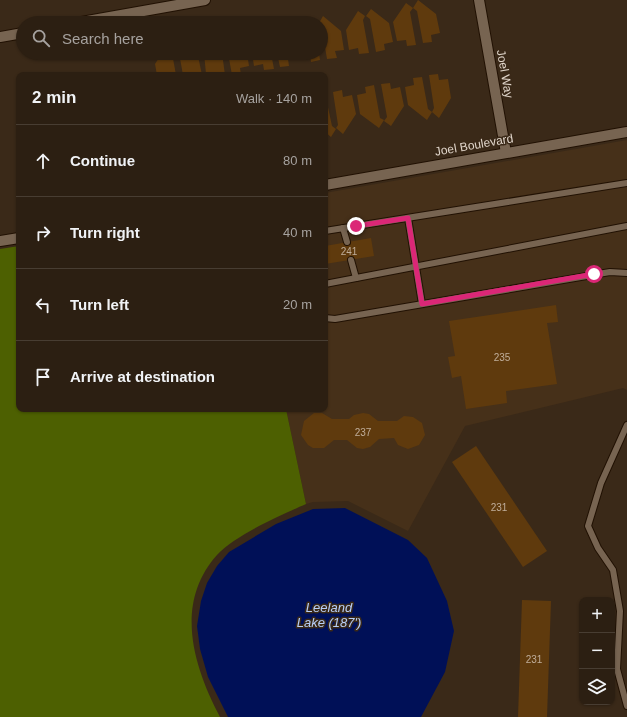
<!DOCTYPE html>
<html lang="en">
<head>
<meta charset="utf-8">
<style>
	:root { --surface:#2c1f12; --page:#34271b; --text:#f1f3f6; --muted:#a6a29f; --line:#483d32 }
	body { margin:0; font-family:Arial,sans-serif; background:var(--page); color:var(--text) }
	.controls { position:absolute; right:12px; bottom:12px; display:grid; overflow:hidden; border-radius:8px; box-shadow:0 1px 3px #0004 }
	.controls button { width:36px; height:36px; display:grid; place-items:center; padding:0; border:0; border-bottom:1px solid var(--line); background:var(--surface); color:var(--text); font:20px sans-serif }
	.stop { position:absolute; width:12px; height:12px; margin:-9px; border:3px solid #db2777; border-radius:50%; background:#fff }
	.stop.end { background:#db2777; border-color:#fff; box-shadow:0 1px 4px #0008 }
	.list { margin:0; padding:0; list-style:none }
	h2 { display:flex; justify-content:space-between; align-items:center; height:52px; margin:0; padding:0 16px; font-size:17px }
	h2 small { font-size:13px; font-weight:400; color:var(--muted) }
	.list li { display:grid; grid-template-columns:26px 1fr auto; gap:12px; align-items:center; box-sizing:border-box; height:72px; padding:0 16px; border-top:1px solid var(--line) }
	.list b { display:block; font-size:15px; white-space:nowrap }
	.list em { font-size:13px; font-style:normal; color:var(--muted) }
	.icon { flex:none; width:22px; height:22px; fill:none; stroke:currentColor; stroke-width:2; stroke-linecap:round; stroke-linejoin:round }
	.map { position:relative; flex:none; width:627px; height:717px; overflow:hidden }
	.search { position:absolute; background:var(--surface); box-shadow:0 1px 3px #0004; left:16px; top:16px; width:312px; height:44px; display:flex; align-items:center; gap:10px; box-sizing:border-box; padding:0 14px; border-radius:22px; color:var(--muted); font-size:15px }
	.panel { position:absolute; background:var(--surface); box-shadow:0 1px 3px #0004; left:16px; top:72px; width:312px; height:340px; border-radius:8px }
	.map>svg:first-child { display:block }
	.built { fill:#463019 }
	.green { fill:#4d6001 }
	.water { fill:#001057 }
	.building { fill:#5f3a0d }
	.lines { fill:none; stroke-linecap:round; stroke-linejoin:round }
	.lane-casing { stroke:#211103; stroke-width:8 }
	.street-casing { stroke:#211103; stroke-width:12 }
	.secondary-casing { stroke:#211103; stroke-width:12 }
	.lane { stroke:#776451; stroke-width:6 }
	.street { stroke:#776451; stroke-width:10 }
	.secondary { stroke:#776451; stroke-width:10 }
	.route { stroke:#db2777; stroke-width:5 }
	.labels { text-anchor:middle; stroke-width:3; stroke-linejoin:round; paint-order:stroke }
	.number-label { font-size:10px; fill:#c0ae9b }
	.street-label { font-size:12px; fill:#e0d5ca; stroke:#3a2918 }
	.water-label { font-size:13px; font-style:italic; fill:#b7cef8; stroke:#3a2918 }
</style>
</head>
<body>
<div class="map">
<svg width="627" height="717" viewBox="0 0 627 717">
	<rect width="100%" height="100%" fill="#3a2918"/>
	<path class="built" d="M627 140V390L623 388 465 426 408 531 348 501 313 502 306 504 286 409H325V193Z"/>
	<path class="green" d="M19 246V409H286L306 504C281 515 235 535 217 555 174 603 193 666 220 717H0V249Z"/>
	<path class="water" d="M345 508 408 540 427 558 447 601 454 631 445 672 421 717H228L208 677 200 649 197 626 201 601 207 583 217 566 229 552 276 524 313 509Z"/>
	<g class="building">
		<path d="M418 0 436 14 440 33 431 35 432 42 423 43 417 11 413 8 410 12 416 45 407 46 406 40 397 41 393 22 406 3 413 8Z"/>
		<path d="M371 9 389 23 393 42 384 44 385 50 376 52 370 19 366 16Z"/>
		<path d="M358 11 365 16 363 20 369 53 359 54 358 48 349 50 346 30Z"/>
		<path d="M323 16 341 31 344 50 335 51 337 58 327 59 321 23H319Z"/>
		<path d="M162 53H172L176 75H157L155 64Z"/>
		<path d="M179 53H194L198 56 202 75H183Z"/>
		<path d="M204 53H222L225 75H216L215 72 206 74Z"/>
		<path d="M228 53H247L249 66 240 68 241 75H232Z"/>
		<path d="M252 53H271L274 69 264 70 263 64 254 66Z"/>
		<path d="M277 53H296L297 58 288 59 289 66 280 67Z"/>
		<path d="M300 53H319L320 60 311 62 310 56 301 57Z"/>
		<path d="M438 74 439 80 448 79 451 98 439 118 432 112 434 108 429 75Z"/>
		<path d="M422 77 428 109 432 112 427 120 408 105 405 87 414 85 413 78Z"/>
		<path d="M390 83 391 89 400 87 404 106 391 126 384 121 387 117 381 84Z"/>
		<path d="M374 85 380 118 384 120 379 128 360 114 357 95 366 93 365 87Z"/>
		<path d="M342 90 343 97 352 95 356 114 343 134 336 128 338 125 333 92Z"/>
		<path d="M325 93 332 126 336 129 331 137 325 132Z"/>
		<path d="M371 238 374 256 325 264V246Z"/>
		<path d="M556 305 558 322 547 323 557 384 506 391 507 403 466 409 461 376 452 378 448 357 455 356 449 321Z"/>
		<path d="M314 413H322L332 419H349L354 415 363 413 369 414 378 421H397L404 416 413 417 422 423 425 435 419 445 408 449 398 445 394 438 379 439 370 447 363 449 357 448 347 440H334L324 448H313L308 445 301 435 304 421Z"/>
		<path d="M476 446 547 551 523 567 452 462Z"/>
		<path d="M522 600 551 601 547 717H518Z"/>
	</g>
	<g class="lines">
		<g class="lane-casing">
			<g id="lane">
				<path d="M408 218 422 304"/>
				<path d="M343 228 347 242"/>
				<path d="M325 231 627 183"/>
				<path d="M351 260 356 278"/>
				<path d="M325 284 627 226"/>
				<path d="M325 318 335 319 610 272 627 273"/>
				<path d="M627 425 601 483 588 526 598 548 613 570 620 611 617 669 627 706"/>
			</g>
		</g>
		<g class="street-casing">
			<g id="street">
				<path d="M479 0 506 153"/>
				<path d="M76 23 205 0"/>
				<path d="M0 37 23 33"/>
			</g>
		</g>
		<g class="secondary-casing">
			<g id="secondary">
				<path d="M325 185 627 132"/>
				<path d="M0 241 19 238"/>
			</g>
		</g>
		<use href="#lane" class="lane"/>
		<use href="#street" class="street"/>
		<use href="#secondary" class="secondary"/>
	</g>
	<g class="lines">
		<path class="route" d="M356 226 408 218 422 304 594 274"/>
	</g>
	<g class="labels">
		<g class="number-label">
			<text x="349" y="255">241</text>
			<text x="502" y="361">235</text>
			<text x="363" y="436">237</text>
			<text x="499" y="511">231</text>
			<text x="534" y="663">231</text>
		</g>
		<g class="street-label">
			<text transform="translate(505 74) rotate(80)" y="4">Joel Way</text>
			<text transform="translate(474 145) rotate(-10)" y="4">Joel Boulevard</text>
		</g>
		<g class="water-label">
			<text x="329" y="612">Leeland<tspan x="329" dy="15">Lake (187')</tspan></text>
		</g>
	</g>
</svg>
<div class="controls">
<button>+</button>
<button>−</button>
<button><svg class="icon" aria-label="layers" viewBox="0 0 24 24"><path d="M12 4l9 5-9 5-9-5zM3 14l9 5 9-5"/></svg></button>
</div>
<div class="stop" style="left:594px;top:274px"></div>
<div class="stop end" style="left:356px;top:226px"></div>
<div class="search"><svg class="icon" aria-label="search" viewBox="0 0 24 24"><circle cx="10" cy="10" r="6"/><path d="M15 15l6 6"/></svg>Search here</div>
<section class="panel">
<h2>2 min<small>Walk · 140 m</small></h2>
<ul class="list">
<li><svg class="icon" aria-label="ahead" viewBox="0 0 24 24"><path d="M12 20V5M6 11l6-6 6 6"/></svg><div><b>Continue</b></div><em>80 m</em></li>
<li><svg class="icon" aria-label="right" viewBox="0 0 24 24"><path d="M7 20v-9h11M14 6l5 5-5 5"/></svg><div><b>Turn right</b></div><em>40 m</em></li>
<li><svg class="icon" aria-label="left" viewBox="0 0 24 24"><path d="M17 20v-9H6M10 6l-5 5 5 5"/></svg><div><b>Turn left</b></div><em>20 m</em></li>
<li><svg class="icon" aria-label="arrive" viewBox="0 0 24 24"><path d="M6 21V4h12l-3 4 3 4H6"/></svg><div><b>Arrive at destination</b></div></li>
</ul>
</section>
</div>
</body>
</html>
